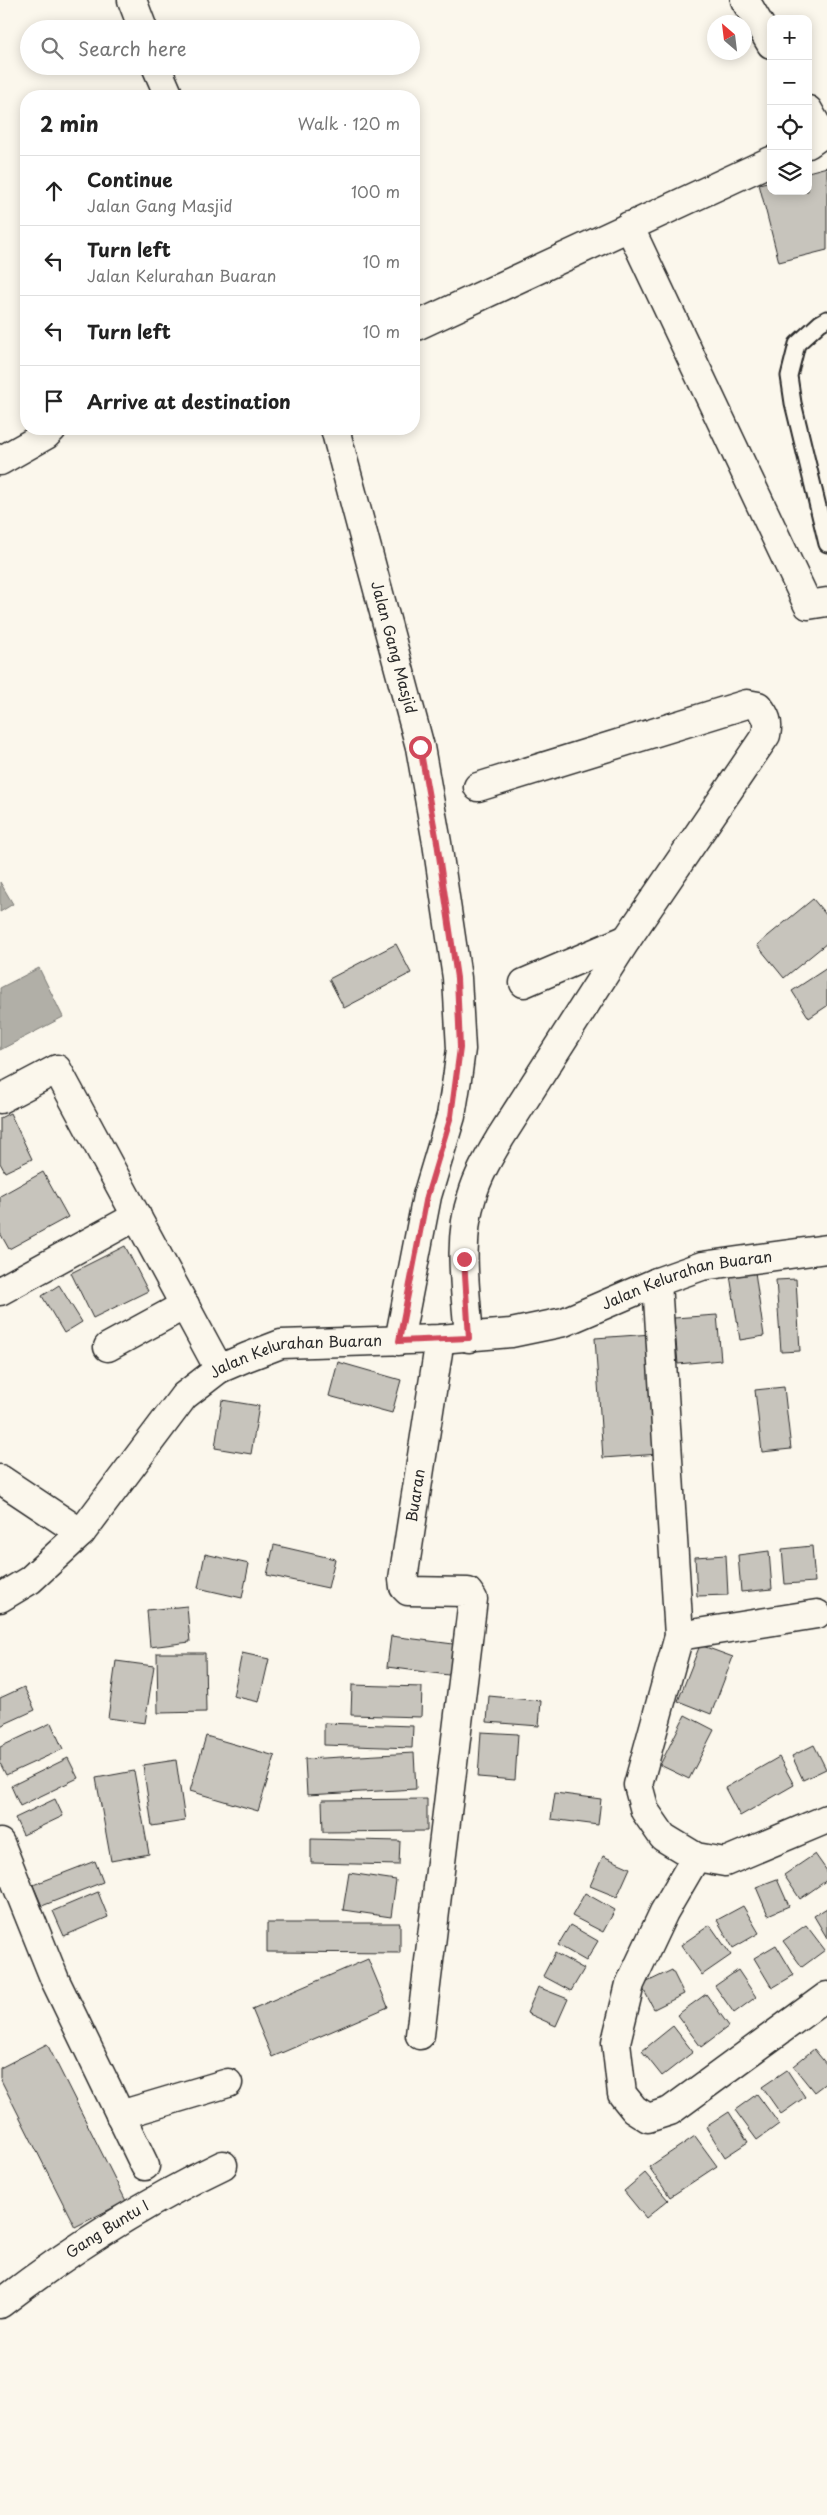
<!DOCTYPE html>
<html lang="en">
<head>
<meta charset="utf-8">
<style>
	:root { --surface:#fff; --page:#f6f6f6; --text:#222; --muted:#767676; --line:#e0e0e0 }
	body { margin:0; font-family:"Playpen Sans",sans-serif; background:var(--page); color:var(--text) }
	.controls { position:absolute; right:15px; top:15px; display:grid; overflow:hidden; border-radius:10px; box-shadow:0 2px 12px #0003 }
	.controls button { width:45px; height:45px; display:grid; place-items:center; padding:0; border:0; border-bottom:1px solid var(--line); background:var(--surface); color:var(--text); font:25px sans-serif }
	.compass { position:absolute; left:707px; top:15px; width:45px; height:45px; border-radius:50%; background:var(--surface); box-shadow:0 2px 12px #0003; rotate:332deg }
	.stop { position:absolute; width:15px; height:15px; margin:-11px; border:4px solid #d1495b; border-radius:50%; background:#fff }
	.stop.end { background:#d1495b; border-color:#fff; box-shadow:0 1px 5px #0008 }
	.list { margin:0; padding:0; list-style:none }
	h2 { display:flex; justify-content:space-between; align-items:center; height:65px; margin:0; padding:0 20px; font-size:21px }
	h2 small { font-size:16px; font-weight:400; color:var(--muted) }
	.list li { display:grid; grid-template-columns:32px 1fr auto; gap:15px; align-items:center; box-sizing:border-box; height:70px; padding:0 20px; border-top:1px solid var(--line) }
	.list b { display:block; font-size:19px; white-space:nowrap }
	.list p { margin:0; font-size:16px; white-space:nowrap; color:var(--muted) }
	.list em { font-size:16px; font-style:normal; color:var(--muted) }
	.icon { flex:none; width:28px; height:28px; fill:none; stroke:currentColor; stroke-width:2; stroke-linecap:round; stroke-linejoin:round }
	.map { position:relative; flex:none; width:827px; height:2515px; overflow:hidden }
	.search { position:absolute; background:var(--surface); box-shadow:0 2px 12px #0003; left:20px; top:20px; width:400px; height:55px; display:flex; align-items:center; gap:12px; box-sizing:border-box; padding:0 18px; border-radius:28px; color:var(--muted); font-size:19px }
	.panel { position:absolute; background:var(--surface); box-shadow:0 2px 12px #0003; left:20px; top:90px; width:400px; height:345px; border-radius:20px }
	.map>svg:first-child { display:block }
	.water { fill:#b1afa7; stroke:#7b7a75 }
	.building { fill:#c7c4bc; stroke:#2b2b2b }
	.lines { fill:none; stroke-linecap:round; stroke-linejoin:round }
	.lane-casing { stroke:#2b2b2b; stroke-width:19 }
	.street-casing { stroke:#2b2b2b; stroke-width:31 }
	.lane { stroke:#fbf7ec; stroke-width:15 }
	.street { stroke:#fbf7ec; stroke-width:28 }
	.route { stroke:#d1495b; stroke-width:6 }
	.labels { text-anchor:middle; stroke-width:5; stroke-linejoin:round; paint-order:stroke }
	.street-label { font-size:15px; fill:#2b2b2b; stroke:#fbf7ec }
</style>
</head>
<body>
<div class="map">
<svg width="827" height="2515" viewBox="0 0 827 2515">
	<rect width="100%" height="100%" fill="#fbf7ec"/>
	<filter id="ink" filterUnits="userSpaceOnUse"><feTurbulence type="fractalNoise" baseFrequency=".02" numOctaves="2"/><feDisplacementMap in="SourceGraphic" scale="10" xChannelSelector="R" yChannelSelector="G"/><feConvolveMatrix kernelMatrix="1 2 1 2 8 2 1 2 1" color-interpolation-filters="sRGB"/></filter>
	<g filter="url(#ink)">
		<g class="water">
			<path d="M0 882 13 904 0 912Z"/>
			<path d="M39 968 63 1017 0 1050V988Z"/>
		</g>
		<g class="building">
			<path d="M827 167V250L779 262 759 184 771 181V191H808V172Z"/>
			<path d="M813 899 827 916V943L784 978 757 945Z"/>
			<path d="M396 944 411 973 344 1008 329 979Z"/>
			<path d="M827 968V1006L809 1018 792 991Z"/>
			<path d="M10 1113 32 1159 5 1172 0 1163V1118Z"/>
			<path d="M43 1172 68 1217 9 1249 0 1233V1196Z"/>
			<path d="M125 1246 148 1291 93 1318 71 1273Z"/>
			<path d="M755 1272 764 1336 740 1340 730 1275Z"/>
			<path d="M796 1279 800 1351 781 1352 776 1280Z"/>
			<path d="M59 1285 82 1322 64 1333 42 1296Z"/>
			<path d="M717 1315 721 1360 678 1364 674 1318Z"/>
			<path d="M652 1334 659 1454 603 1458 595 1338Z"/>
			<path d="M338 1362 401 1380 392 1413 329 1396Z"/>
			<path d="M784 1387 791 1449 762 1452 755 1390Z"/>
			<path d="M222 1400 259 1406 251 1454 215 1448Z"/>
			<path d="M274 1545 335 1559 328 1588 267 1575Z"/>
			<path d="M812 1546 815 1582 785 1584 782 1549Z"/>
			<path d="M769 1551 772 1589 741 1592 738 1555Z"/>
			<path d="M205 1554 249 1564 242 1598 198 1588Z"/>
			<path d="M726 1555 728 1595 697 1596 695 1557Z"/>
			<path d="M187 1606 190 1642 150 1647 147 1610Z"/>
			<path d="M391 1636 461 1645 456 1676 387 1667Z"/>
			<path d="M700 1645 733 1657 711 1714 678 1701Z"/>
			<path d="M157 1653H205L206 1712 158 1713Z"/>
			<path d="M242 1653 269 1659 259 1702 233 1696Z"/>
			<path d="M116 1661 154 1666 145 1723 108 1718Z"/>
			<path d="M352 1685 422 1687 421 1717 351 1715Z"/>
			<path d="M24 1687 35 1710 0 1726V1698Z"/>
			<path d="M489 1696 541 1701 539 1726 487 1722Z"/>
			<path d="M685 1715 714 1730 689 1779 660 1765Z"/>
			<path d="M51 1723 63 1749 6 1775 0 1763V1747Z"/>
			<path d="M324 1723 413 1726 412 1748 324 1745Z"/>
			<path d="M481 1732 518 1734 515 1780 478 1777Z"/>
			<path d="M206 1736 275 1756 258 1811 190 1791Z"/>
			<path d="M814 1745 826 1769 803 1780 792 1756Z"/>
			<path d="M414 1753 416 1789 307 1795 305 1759Z"/>
			<path d="M779 1757 794 1785 740 1816 725 1788Z"/>
			<path d="M68 1758 78 1778 20 1806 11 1786Z"/>
			<path d="M176 1760 185 1821 152 1826 143 1765Z"/>
			<path d="M134 1771 149 1854 111 1861 96 1778Z"/>
			<path d="M555 1793 601 1799 598 1825 551 1819Z"/>
			<path d="M55 1799 63 1816 23 1835 15 1818Z"/>
			<path d="M427 1799V1831L323 1832 322 1800Z"/>
			<path d="M311 1839 400 1841 399 1865 311 1863Z"/>
			<path d="M815 1854 827 1871V1880L800 1899 784 1875Z"/>
			<path d="M603 1856 630 1868 617 1897 590 1886Z"/>
			<path d="M95 1861 103 1882 42 1906 33 1885Z"/>
			<path d="M349 1873 396 1880 391 1917 343 1910Z"/>
			<path d="M777 1879 789 1906 768 1915 756 1887Z"/>
			<path d="M98 1892 108 1917 64 1936 53 1911Z"/>
			<path d="M585 1893 615 1910 603 1932 572 1916Z"/>
			<path d="M743 1906 759 1933 733 1948 717 1920Z"/>
			<path d="M827 1908V1938L814 1916Z"/>
			<path d="M267 1923H400V1953L267 1952Z"/>
			<path d="M570 1925 598 1941 586 1961 558 1945Z"/>
			<path d="M710 1925 731 1955 702 1975 681 1945Z"/>
			<path d="M806 1925 825 1950 802 1967 783 1941Z"/>
			<path d="M776 1945 794 1975 772 1988 754 1958Z"/>
			<path d="M555 1953 584 1969 571 1991 543 1976Z"/>
			<path d="M368 1959 388 2007 272 2057 252 2009Z"/>
			<path d="M672 1970 684 1994 654 2009 641 1985Z"/>
			<path d="M738 1970 756 1997 734 2013 715 1986Z"/>
			<path d="M538 1987 568 1999 556 2026 527 2013Z"/>
			<path d="M706 1994 729 2026 701 2047 677 2015Z"/>
			<path d="M673 2026 693 2052 662 2076 642 2051Z"/>
			<path d="M47 2044 126 2201 75 2227 0 2078V2068Z"/>
			<path d="M814 2049 827 2065V2082L814 2092 793 2066Z"/>
			<path d="M787 2070 805 2097 781 2114 762 2087Z"/>
			<path d="M757 2094 779 2124 757 2140 735 2110Z"/>
			<path d="M729 2112 748 2142 725 2157 706 2127Z"/>
			<path d="M695 2136 717 2166 670 2197 649 2167Z"/>
			<path d="M645 2173 668 2200 646 2218 624 2191Z"/>
		</g>
		<g class="lines">
			<g class="lane-casing">
				<path id="lane" d="M827 319 820 323 797 344 789 376 793 403 827 544"/>
			</g>
			<g class="street-casing">
				<g id="street">
					<path d="M132 0 143 29"/>
					<path d="M745 0 771 44"/>
					<path d="M156 66 169 96"/>
					<path d="M808 110 820 131 818 137 808 144"/>
					<path d="M629 226 808 605 827 602"/>
					<path d="M414 327 771 161"/>
					<path id="s1" d="M335 429 420 747 437 843 457 978 461 1049 457 1079 451 1116 427 1196 399 1341"/>
					<path d="M0 461 46 435 52 429"/>
					<path d="M524 983 627 939"/>
					<path d="M0 1099 57 1069 219 1369"/>
					<path d="M657 1282 679 1636 638 1785 645 1811 663 1837 696 1857 725 1862 827 1819"/>
					<path d="M0 1291 137 1216"/>
					<path d="M469 1338C466 1292 457 1241 472 1196 478 1175 489 1157 500 1138L627 939 766 735C769 722 766 716 758 706L747 704 478 787"/>
					<path d="M108 1347 185 1305"/>
					<path d="M0 1479 81 1533"/>
					<path id="s2" d="M0 1598 30 1580 81 1533 184 1396 219 1369 247 1357 281 1344 440 1339 511 1333 564 1322 657 1282 702 1266 827 1249"/>
					<path d="M679 1636 817 1614"/>
					<path d="M0 1843 55 1980 145 2166"/>
					<path d="M696 1857 664 1912 630 1984 616 2042 622 2094 634 2109 648 2118 670 2111 827 1996"/>
					<path id="s3" d="M420 2035 473 1599 468 1592 408 1591 404 1587 403 1579 440 1339"/>
					<path d="M120 2115 228 2083"/>
					<path id="s4" d="M0 2304C70 2250 143 2203 223 2165"/>
				</g>
			</g>
			<use href="#lane" class="lane"/>
			<use href="#street" class="street"/>
		</g>
	</g>
	<g class="lines" filter="url(#ink)">
		<path class="route" d="M420 747 437 842 457 978 460 1048 451 1116 427 1196 399 1341 469 1338 464 1259"/>
	</g>
	<g class="labels">
		<g class="street-label">
			<text dy="5" stroke="none"><textPath href="#s1" startOffset="226">Jalan Gang Masjid</textPath></text>
			<text dy="5" stroke="none"><textPath href="#s2" startOffset="802">Jalan Kelurahan Buaran</textPath></text>
			<text dy="5" stroke="none"><textPath href="#s2" startOffset="399">Jalan Kelurahan Buaran</textPath></text>
			<text dy="5" stroke="none"><textPath href="#s3" startOffset="606">Buaran</textPath></text>
			<text dy="5" stroke="none"><textPath href="#s4" startOffset="131">Gang Buntu I</textPath></text>
		</g>
	</g>
</svg>
<div class="controls">
<button>+</button>
<button>−</button>
<button><svg class="icon" aria-label="locate" viewBox="0 0 24 24"><circle cx="12" cy="12" r="6"/><path d="M12 2v4M12 18v4M2 12h4M18 12h4"/></svg></button>
<button><svg class="icon" aria-label="layers" viewBox="0 0 24 24"><path d="M12 4l9 5-9 5-9-5zM3 14l9 5 9-5"/></svg></button>
</div>
<svg class="compass" viewBox="-18 -18 36 36"><path d="M0-13l5 13h-10z" fill="#e53935"/><path d="M0 13l5-13h-10z" fill="#767676"/></svg>
<div class="stop" style="left:420px;top:747px"></div>
<div class="stop end" style="left:464px;top:1259px"></div>
<div class="search"><svg class="icon" aria-label="search" viewBox="0 0 24 24"><circle cx="10" cy="10" r="6"/><path d="M15 15l6 6"/></svg>Search here</div>
<section class="panel">
<h2>2 min<small>Walk · 120 m</small></h2>
<ul class="list">
<li><svg class="icon" aria-label="ahead" viewBox="0 0 24 24"><path d="M12 20V5M6 11l6-6 6 6"/></svg><div><b>Continue</b><p>Jalan Gang Masjid</p></div><em>100 m</em></li>
<li><svg class="icon" aria-label="left" viewBox="0 0 24 24"><path d="M17 20v-9H6M10 6l-5 5 5 5"/></svg><div><b>Turn left</b><p>Jalan Kelurahan Buaran</p></div><em>10 m</em></li>
<li><svg class="icon" aria-label="left" viewBox="0 0 24 24"><path d="M17 20v-9H6M10 6l-5 5 5 5"/></svg><div><b>Turn left</b></div><em>10 m</em></li>
<li><svg class="icon" aria-label="arrive" viewBox="0 0 24 24"><path d="M6 21V4h12l-3 4 3 4H6"/></svg><div><b>Arrive at destination</b></div></li>
</ul>
</section>
</div>
</body>
</html>
